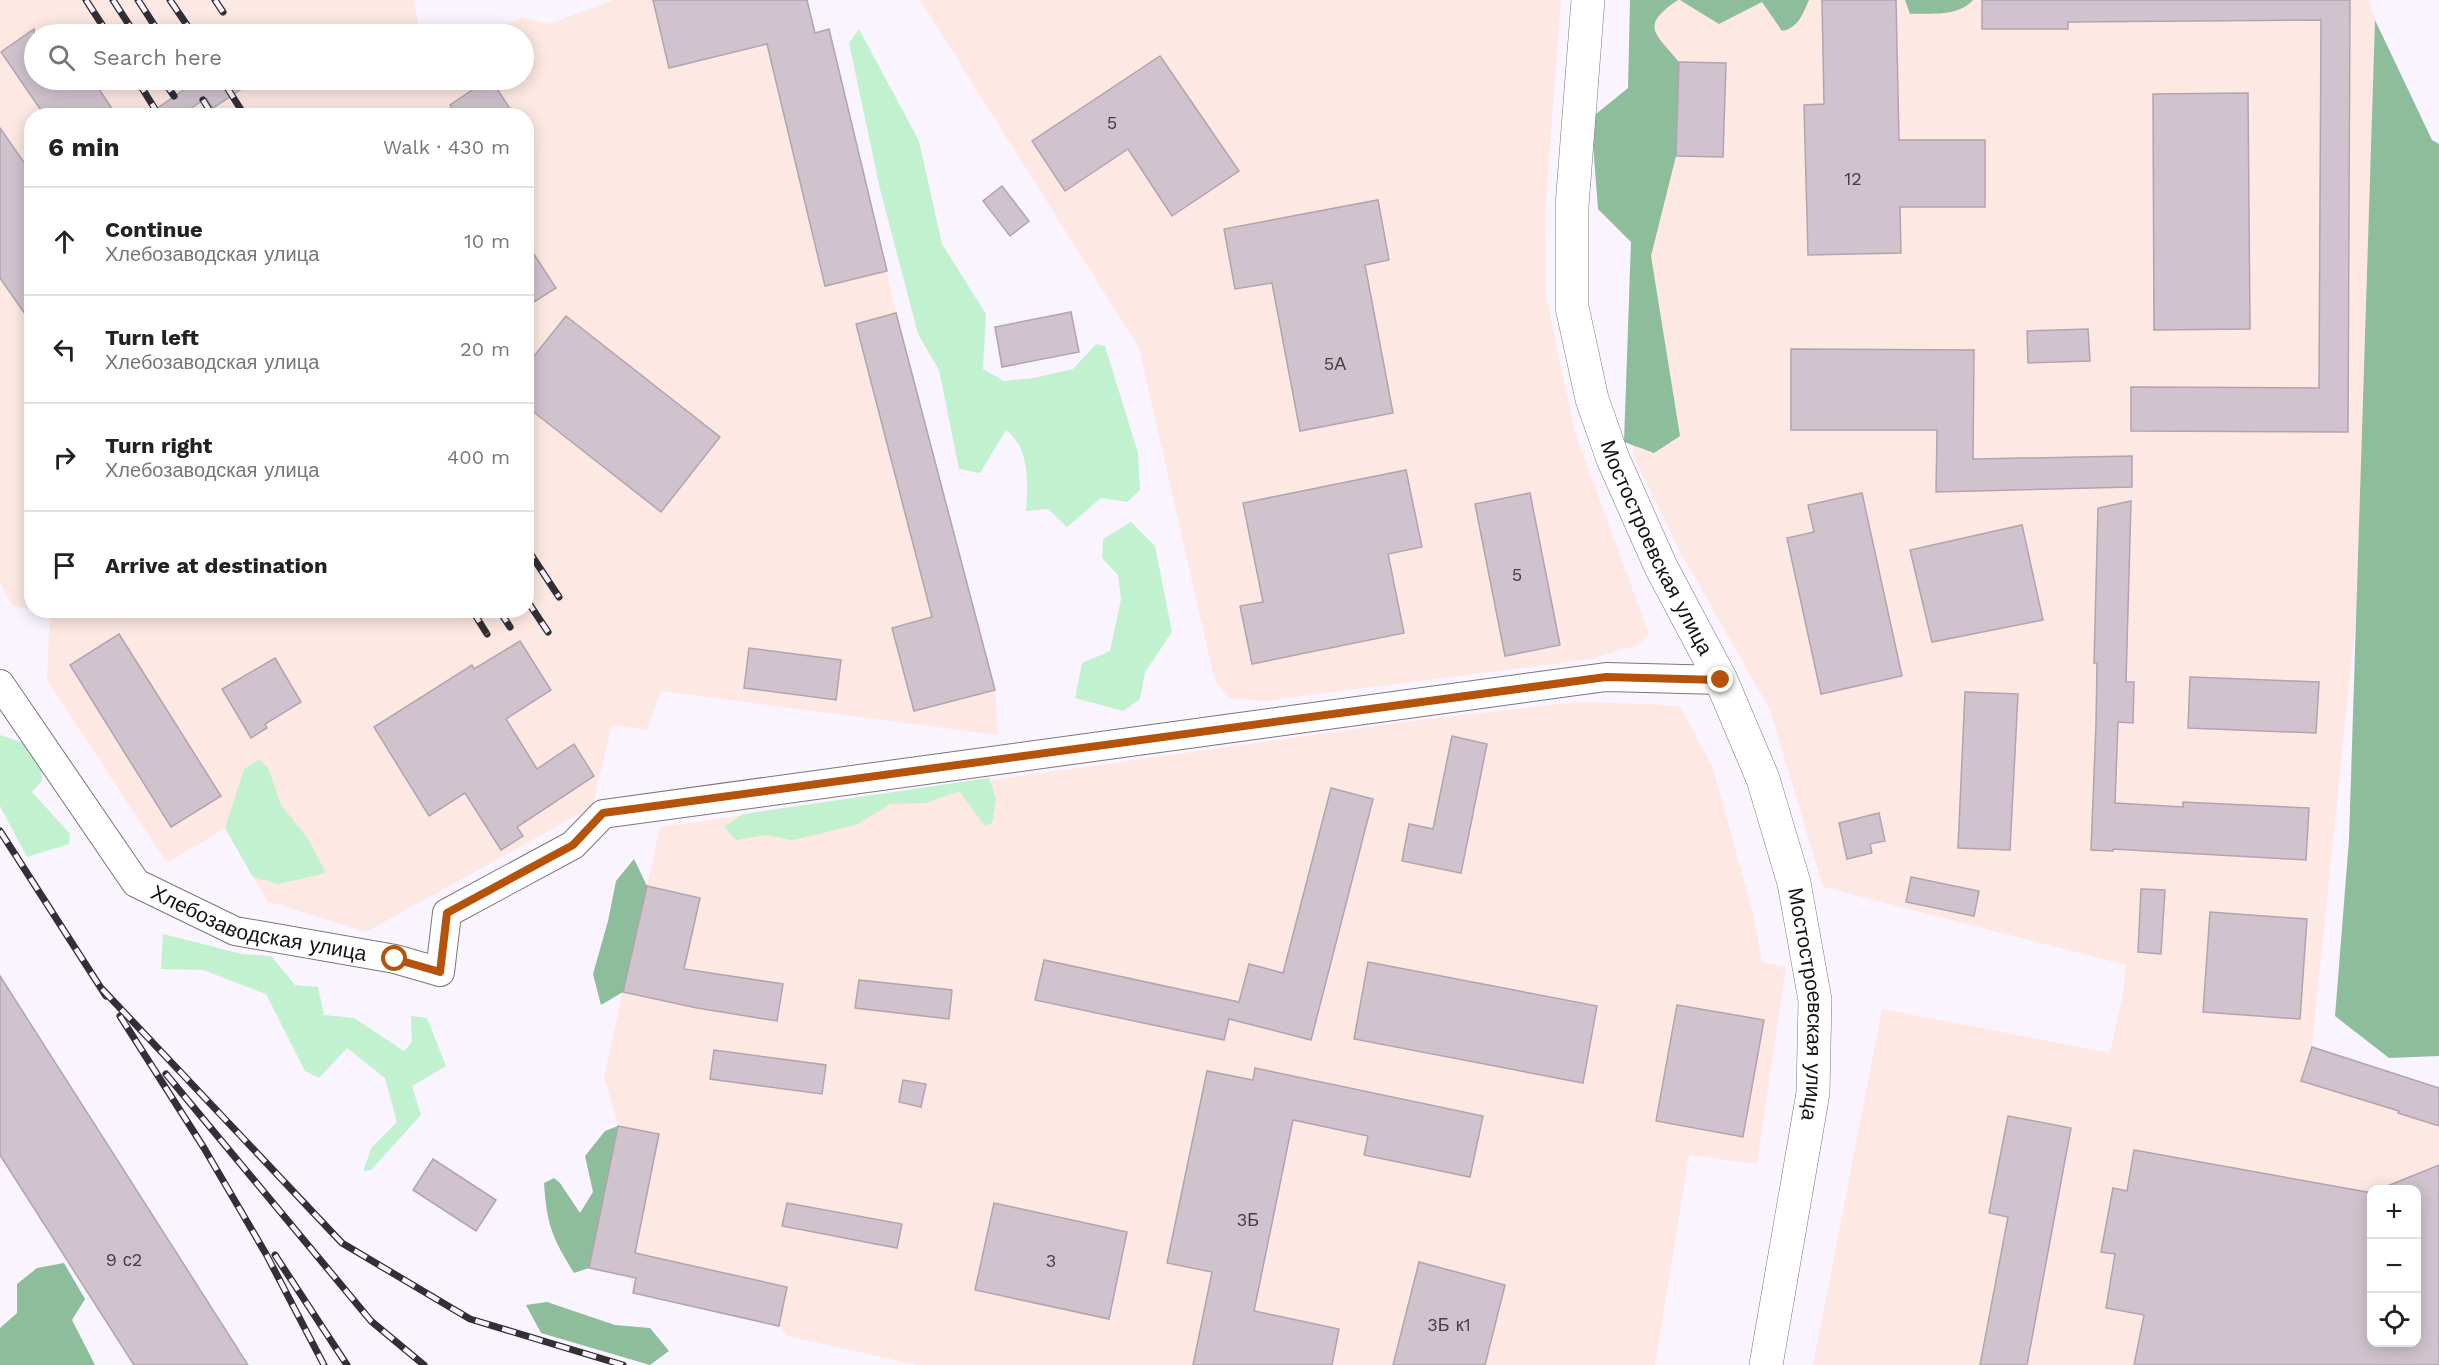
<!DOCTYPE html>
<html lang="en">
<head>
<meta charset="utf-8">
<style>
	:root { --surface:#fff; --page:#f2f2f2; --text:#222; --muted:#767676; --line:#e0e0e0 }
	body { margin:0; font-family:"Work Sans",sans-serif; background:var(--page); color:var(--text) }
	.controls { position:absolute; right:18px; bottom:18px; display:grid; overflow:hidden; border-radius:12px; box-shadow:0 3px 15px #0003 }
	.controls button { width:54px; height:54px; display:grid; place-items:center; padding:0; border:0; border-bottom:2px solid var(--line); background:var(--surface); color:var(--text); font:30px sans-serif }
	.stop { position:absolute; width:18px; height:18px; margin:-14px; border:4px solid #b45309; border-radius:50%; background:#fff }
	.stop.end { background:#b45309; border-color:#fff; box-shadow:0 2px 6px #0008 }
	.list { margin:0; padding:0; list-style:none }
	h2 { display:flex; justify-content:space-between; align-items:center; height:78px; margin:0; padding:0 24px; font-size:26px }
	h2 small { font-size:20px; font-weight:400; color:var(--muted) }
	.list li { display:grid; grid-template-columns:39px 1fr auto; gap:18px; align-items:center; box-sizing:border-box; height:108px; padding:0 24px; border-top:2px solid var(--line) }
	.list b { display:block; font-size:22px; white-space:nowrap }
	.list p { margin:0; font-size:20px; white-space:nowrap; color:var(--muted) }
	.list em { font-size:20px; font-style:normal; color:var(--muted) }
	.icon { flex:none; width:33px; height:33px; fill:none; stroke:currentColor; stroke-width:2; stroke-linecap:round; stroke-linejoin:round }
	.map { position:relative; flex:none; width:2439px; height:1365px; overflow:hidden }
	.search { position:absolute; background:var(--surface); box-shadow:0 3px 15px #0003; left:24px; top:24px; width:510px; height:66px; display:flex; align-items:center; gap:15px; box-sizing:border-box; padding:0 21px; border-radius:33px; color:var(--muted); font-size:22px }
	.panel { position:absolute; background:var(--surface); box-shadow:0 3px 15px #0003; left:24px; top:108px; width:510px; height:510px; border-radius:24px }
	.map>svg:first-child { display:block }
	.industrial { fill:#fde8e3; fill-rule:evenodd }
	.green { fill:#c1f1cf }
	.forest { fill:#8dbd9b }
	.building { fill:#d0c3cd; stroke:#b1a4ae; stroke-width:1.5 }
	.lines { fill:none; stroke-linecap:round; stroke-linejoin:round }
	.minor-casing { stroke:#7b7480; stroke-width:30 }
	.major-casing { stroke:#7b7480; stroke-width:34 }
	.minor { stroke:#fff; stroke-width:28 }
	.major { stroke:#fff; stroke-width:33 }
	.rail-casing { stroke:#322f35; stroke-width:7 }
	.rail { stroke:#faf4ff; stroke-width:4.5; stroke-dasharray:14; stroke-linecap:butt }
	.route { stroke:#b45309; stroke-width:8 }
	.labels { text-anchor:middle; stroke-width:5; stroke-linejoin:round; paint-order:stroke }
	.number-label { font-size:18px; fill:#443e44 }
	.street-label { font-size:21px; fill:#151217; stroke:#faf4ff }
</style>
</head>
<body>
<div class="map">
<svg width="2439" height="1365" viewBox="0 0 2439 1365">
	<rect width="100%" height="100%" fill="#faf4ff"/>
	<g class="industrial">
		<path d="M0 0H413L421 34H34V80H524V34H489L523 17 549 24 614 0H807L815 32 829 29 896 313 995 690 998 735 661 691 647 730 612 725 592 807 366 932 267 901 225 828 167 863 47 680 50 612 42 611 526 610V116H32L31 609 12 605 0 582Z"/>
		<path d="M920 0H1561L1545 213 1546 295 1575 433 1649 634 1638 645 1591 659 1265 701 1228 698 1214 678 1139 348Z"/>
		<path d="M1645 0H2368L2375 20 2356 616 2312 1046 2439 1088V1365H1813L1882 1009 2110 1053 2123 994 2126 965 1823 887 1770 710 1681 553 1633 455ZM2372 1190H2416V1342H2372Z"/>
		<path d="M1575 702 1652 704 1680 707 1712 765 1754 917 1762 962 1786 967 1757 1164 1689 1155 1655 1365H917L787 1336 779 1326 633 1293 630 1277 589 1268 618 1126 604 1076 660 827 1404 722Z"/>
	</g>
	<g class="green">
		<path d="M859 29 919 141 942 244 986 314 983 369 1004 381 1034 378 1073 369 1096 344 1105 346 1138 453 1140 490 1127 502 1101 498 1067 527 1048 509 1026 511C1028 483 1030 448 1006 430L980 473 959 469 939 370 918 334 880 189 849 43Z"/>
		<path d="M1131 522 1155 546 1172 632 1145 672 1140 699 1123 711 1075 698 1082 663 1110 651 1121 599 1118 575 1102 558 1103 539Z"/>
		<path d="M0 735 41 749 42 781 32 792 70 834 69 844 27 857 0 806Z"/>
		<path d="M259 760 268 767 281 805 309 840 326 873 278 884 253 877 225 828 244 769Z"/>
		<path d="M989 778 996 799 992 823 985 826 959 791 926 803 890 804 856 825 792 840 766 835 736 840 724 827 743 814Z"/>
		<path d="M163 934 242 954 271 956 295 985 318 987 324 1015 354 1018 404 1051 412 1042 411 1016 427 1018 446 1066 412 1086 421 1115 371 1170 363 1171 372 1147 397 1122 385 1078 347 1048 319 1078 305 1071 266 994 203 970 161 969Z"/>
	</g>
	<g class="forest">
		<path d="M1630 0H1678C1639 26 1655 33 1679 62L1676 156 1651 256 1680 436 1654 453 1624 442 1631 242 1598 209 1591 118 1628 88Z"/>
		<path d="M1680 0H1809C1803 14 1798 28 1782 31L1762 2 1719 24Z"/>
		<path d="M1905 0H1973C1958 17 1931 13 1910 14Z"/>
		<path d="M2375 20 2432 140 2439 144V1056L2389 1058 2335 1016 2349 840Z"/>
		<path d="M634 859 647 886 623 992 601 1005 593 974 608 921 616 881Z"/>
		<path d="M618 1126 589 1268 574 1273C552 1237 547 1226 544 1183L554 1178 560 1183 580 1213 593 1192 585 1156 605 1131Z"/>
		<path d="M64 1263 85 1299 72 1320 95 1365H0V1328L17 1313V1284L37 1268Z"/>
		<path d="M547 1302 615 1325 650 1328 669 1351 650 1365 541 1333 526 1305Z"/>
	</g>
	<g class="building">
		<path d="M653 0H807L815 33 829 29 887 271 825 286 767 44 669 68Z"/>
		<path d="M1822 0H1896L1899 140H1985V207H1900L1901 253 1808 255 1804 105 1824 104Z"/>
		<path d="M1982 0H2350L2348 432 2131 431V387L2319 388 2321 20 2068 22V29H1982Z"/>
		<path d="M34 29V80H93L117 116H45L1 52Z"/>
		<path d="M1160 56 1239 171 1172 216 1128 149 1065 191 1032 141Z"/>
		<path d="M1679 62 1726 63 1723 157 1676 156Z"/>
		<path d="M193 80H255L213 108 206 98 180 116H146L195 82Z"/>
		<path d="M487 80H491L515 116H457L450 105Z"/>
		<path d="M2248 93 2250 329 2154 330 2153 94Z"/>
		<path d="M0 128 32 174V324L0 278Z"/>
		<path d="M1002 186 1029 221 1010 236 983 201Z"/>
		<path d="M1378 200 1389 260 1365 265 1393 413 1300 431 1272 283 1235 289 1224 229Z"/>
		<path d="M526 242 556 288 526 307Z"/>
		<path d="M1071 312 1079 352 1002 367 995 327Z"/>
		<path d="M896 313 995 690 914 711 892 628 932 617 856 324Z"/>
		<path d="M566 316 720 437 661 512 526 406V366Z"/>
		<path d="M2088 329 2090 361 2028 363 2027 331Z"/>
		<path d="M1791 349 1974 350 1973 459 2132 456V487L1936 492 1937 430H1791Z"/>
		<path d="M1406 470 1422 547 1388 554 1404 633 1252 664 1240 606 1263 602 1243 503Z"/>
		<path d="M1530 493 1560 645 1505 656 1475 504Z"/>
		<path d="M1862 493 1902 676 1821 694 1787 538 1814 532 1808 505Z"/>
		<path d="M2131 501 2126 682H2134L2133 723 2118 722 2115 803 2183 807V802L2309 808 2306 860 2113 849V851L2091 850 2096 724 2097 663H2094L2098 508Z"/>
		<path d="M2022 525 2043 620 1932 642 1910 550Z"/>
		<path d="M119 634 221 796 171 827 70 665Z"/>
		<path d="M520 641 551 690 506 719 537 769 574 744 594 776 517 827 523 836 501 850 465 793 429 816 374 727 472 665 474 669Z"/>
		<path d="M749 648 841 660 836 700 744 688Z"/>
		<path d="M275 658 301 702 265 724 267 728 251 738 222 689Z"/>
		<path d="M2190 677 2319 682 2316 733 2188 728Z"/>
		<path d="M1965 692 2018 694 2010 850 1958 848Z"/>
		<path d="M1452 736 1487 744 1461 873 1402 861 1409 824 1433 829Z"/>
		<path d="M1331 788 1373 799 1311 1040 1229 1019 1224 1040 1035 1000 1044 960 1239 1002 1249 964 1283 973Z"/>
		<path d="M1879 813 1885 841 1870 844 1872 853 1847 859 1839 823Z"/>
		<path d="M1911 877 1979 891 1974 916 1906 902Z"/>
		<path d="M647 886 700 898 684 969 783 984 777 1021 697 1008 623 992Z"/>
		<path d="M2141 889 2165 890 2161 954 2138 952Z"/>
		<path d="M2210 912 2307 919 2300 1019 2203 1012Z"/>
		<path d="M1368 962 1597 1006 1583 1083 1354 1039Z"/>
		<path d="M0 976 248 1365H134L0 1155Z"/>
		<path d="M859 980 952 990 949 1019 855 1008Z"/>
		<path d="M1677 1005 1764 1020 1743 1137 1656 1121Z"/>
		<path d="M2312 1047 2439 1088V1126L2398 1113 2399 1111 2301 1081Z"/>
		<path d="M714 1050 826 1065 822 1094 710 1079Z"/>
		<path d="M1255 1068 1483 1116 1470 1177 1364 1155 1368 1136 1293 1120 1254 1311 1339 1329 1332 1365H1193L1212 1272 1167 1263 1207 1071 1253 1080Z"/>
		<path d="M903 1080 926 1084 921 1107 899 1102Z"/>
		<path d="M2008 1116 2071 1128 2027 1365H1980L2008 1217 1989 1213Z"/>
		<path d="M618 1126 659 1134 635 1253 787 1287 779 1326 633 1293 636 1278 589 1268Z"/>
		<path d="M2134 1150 2372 1193V1342H2416V1190L2380 1189 2439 1165V1365H2134L2144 1315 2106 1308 2115 1254 2101 1252 2113 1188 2127 1191Z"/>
		<path d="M433 1159 496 1200 476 1231 413 1190Z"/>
		<path d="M787 1203 902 1224 897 1248 782 1226Z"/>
		<path d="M994 1203 1127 1232 1109 1319 975 1290Z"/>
		<path d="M1419 1262 1505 1285 1485 1365H1393Z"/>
	</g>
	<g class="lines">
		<g class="minor-casing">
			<g id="minor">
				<path id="s1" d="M0 684 136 883 235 931 395 959 440 972 447 913 573 845 603 814 1606 677 1721 680"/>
			</g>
		</g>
		<g class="major-casing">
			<g id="major">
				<path id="s2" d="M1588 0 1572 206V307L1592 399 1613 459 1661 567 1721 680 1763 779 1794 883 1815 1000 1813 1093 1766 1365"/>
			</g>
		</g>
		<use href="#minor" class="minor"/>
		<use href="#major" class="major"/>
		<g class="rail-casing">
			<g id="rail">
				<path d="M86 0 108 34"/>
				<path d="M113 0 135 34"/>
				<path d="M138 0 160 34"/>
				<path d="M170 0 193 34"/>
				<path d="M215 0 223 12"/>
				<path d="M137 80 155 109"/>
				<path d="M163 80 174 96"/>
				<path d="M189 80 192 84"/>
				<path d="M226 86 245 116"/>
				<path d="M203 100 213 116"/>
				<path d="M184 112 186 116"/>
				<path d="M526 547 559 597"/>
				<path d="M526 599 548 632"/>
				<path d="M472 610 487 634"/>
				<path d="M499 610 510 627"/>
				<path d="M0 831 106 996"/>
				<path d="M102 989 342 1243 470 1319 623 1365"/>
				<path d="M120 1016 204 1148 266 1254 324 1365"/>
				<path d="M166 1074 371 1321 424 1365"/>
				<path d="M275 1255 347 1365"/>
			</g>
		</g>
		<use href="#rail" class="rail"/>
	</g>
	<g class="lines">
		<path class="route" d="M395 959 440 972 447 913 573 845 603 813 1606 677 1721 680"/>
	</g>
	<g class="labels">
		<g class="number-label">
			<text x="1112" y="129">5</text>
			<text x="1853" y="185">12</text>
			<text x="1335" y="370">5А</text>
			<text x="1517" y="581">5</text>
			<text x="1248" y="1226">3Б</text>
			<text x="124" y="1266">9 с2</text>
			<text x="1051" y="1267">3</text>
			<text x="1449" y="1331">3Б к1</text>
		</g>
		<g class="street-label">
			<text dy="7" stroke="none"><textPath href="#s2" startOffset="564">Мостостроевская улица</textPath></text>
			<text dy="7" stroke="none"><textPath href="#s1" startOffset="372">Хлебозаводская улица</textPath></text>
			<text dy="7" stroke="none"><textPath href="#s2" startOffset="1050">Мостостроевская улица</textPath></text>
		</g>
	</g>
</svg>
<div class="controls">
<button>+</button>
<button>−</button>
<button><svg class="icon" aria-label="locate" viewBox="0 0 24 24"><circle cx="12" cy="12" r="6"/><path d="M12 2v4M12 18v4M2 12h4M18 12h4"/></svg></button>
</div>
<div class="stop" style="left:395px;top:959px"></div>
<div class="stop end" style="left:1721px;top:680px"></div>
<div class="search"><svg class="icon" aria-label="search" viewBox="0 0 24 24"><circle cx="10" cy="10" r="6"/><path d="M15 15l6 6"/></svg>Search here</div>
<section class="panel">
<h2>6 min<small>Walk · 430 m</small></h2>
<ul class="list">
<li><svg class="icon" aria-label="ahead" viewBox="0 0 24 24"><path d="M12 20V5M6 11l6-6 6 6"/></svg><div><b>Continue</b><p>Хлебозаводская улица</p></div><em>10 m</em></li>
<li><svg class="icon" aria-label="left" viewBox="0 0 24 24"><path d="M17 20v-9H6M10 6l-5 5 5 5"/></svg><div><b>Turn left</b><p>Хлебозаводская улица</p></div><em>20 m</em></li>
<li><svg class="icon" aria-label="right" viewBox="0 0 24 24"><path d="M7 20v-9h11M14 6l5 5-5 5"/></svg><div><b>Turn right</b><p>Хлебозаводская улица</p></div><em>400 m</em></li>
<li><svg class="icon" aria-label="arrive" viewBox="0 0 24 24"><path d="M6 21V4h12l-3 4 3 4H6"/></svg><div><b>Arrive at destination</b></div></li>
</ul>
</section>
</div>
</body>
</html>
